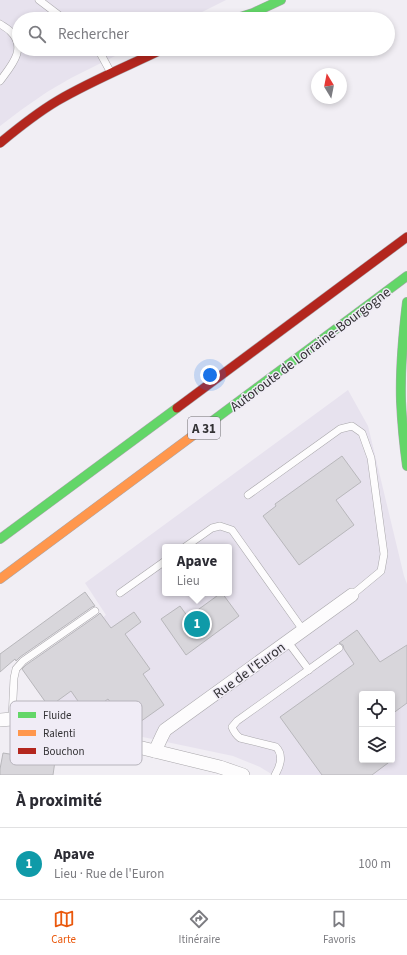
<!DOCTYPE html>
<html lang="fr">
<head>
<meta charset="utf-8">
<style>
	:root { --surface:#fff; --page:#f2f2f3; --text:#2b2b33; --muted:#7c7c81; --line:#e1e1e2; --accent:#ea580c }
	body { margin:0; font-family:"Source Sans 3",sans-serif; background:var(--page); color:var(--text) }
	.controls { position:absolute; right:12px; bottom:12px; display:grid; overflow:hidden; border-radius:4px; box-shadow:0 2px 6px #0003 }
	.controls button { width:36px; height:36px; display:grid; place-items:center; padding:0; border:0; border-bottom:1px solid var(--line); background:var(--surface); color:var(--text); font:20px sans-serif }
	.compass { position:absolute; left:311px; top:68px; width:36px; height:36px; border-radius:50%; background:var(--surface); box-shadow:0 2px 6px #0003; rotate:350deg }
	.you { position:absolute; left:210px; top:375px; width:14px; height:14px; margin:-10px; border:3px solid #fff; border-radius:50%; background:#1a73e8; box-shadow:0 0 0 6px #1a73e833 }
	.badge { display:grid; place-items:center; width:26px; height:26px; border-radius:50%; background:var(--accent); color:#fff; font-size:13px; font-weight:700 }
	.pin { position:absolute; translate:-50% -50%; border:2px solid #fff; box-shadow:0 1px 4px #0006 }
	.popup { position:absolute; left:162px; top:544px; width:70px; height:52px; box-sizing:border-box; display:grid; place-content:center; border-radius:4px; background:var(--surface); filter:drop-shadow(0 1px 3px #0005); font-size:13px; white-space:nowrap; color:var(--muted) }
	.popup b { font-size:15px; color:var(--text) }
	.popup::after { content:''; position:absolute; left:50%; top:100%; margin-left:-8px; border:8px solid transparent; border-top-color:var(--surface) }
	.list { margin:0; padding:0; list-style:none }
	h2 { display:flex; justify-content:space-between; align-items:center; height:52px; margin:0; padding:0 16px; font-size:17px }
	h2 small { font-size:13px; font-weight:400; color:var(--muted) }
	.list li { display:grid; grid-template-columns:26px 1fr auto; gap:12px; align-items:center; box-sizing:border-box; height:72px; padding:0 16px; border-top:1px solid var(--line) }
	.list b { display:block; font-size:15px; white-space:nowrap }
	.list p { margin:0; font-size:13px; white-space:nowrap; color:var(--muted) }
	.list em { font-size:13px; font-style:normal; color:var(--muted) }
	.icon { flex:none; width:22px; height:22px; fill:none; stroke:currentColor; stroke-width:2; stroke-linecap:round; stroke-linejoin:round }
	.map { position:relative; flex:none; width:407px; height:775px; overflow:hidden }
	.search { position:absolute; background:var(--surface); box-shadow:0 2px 6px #0003; left:12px; right:12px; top:12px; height:44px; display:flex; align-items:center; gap:10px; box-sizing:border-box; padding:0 14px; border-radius:22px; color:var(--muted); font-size:15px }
	.sheet { height:124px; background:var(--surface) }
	nav { display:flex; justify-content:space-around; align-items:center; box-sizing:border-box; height:56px; border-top:1px solid var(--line); background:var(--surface); font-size:11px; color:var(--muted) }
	nav a { display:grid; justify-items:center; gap:2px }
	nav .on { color:var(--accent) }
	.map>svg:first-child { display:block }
	.built { fill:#e7e2ee; fill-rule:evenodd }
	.building { fill:#d8d6db; stroke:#b8b7bb }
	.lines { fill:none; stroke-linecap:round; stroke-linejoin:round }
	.lane-casing { stroke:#a9a7ab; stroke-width:8 }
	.street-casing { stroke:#a9a7ab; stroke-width:14 }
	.fast-casing { stroke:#a9a7ab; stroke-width:10 }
	.slow-casing { stroke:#a9a7ab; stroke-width:10 }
	.jam-casing { stroke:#a9a7ab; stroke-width:10 }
	.lane { stroke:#fdfcfd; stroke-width:7 }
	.street { stroke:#fdfcfd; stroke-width:13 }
	.fast { stroke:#63d668; stroke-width:9 }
	.slow { stroke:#ff974d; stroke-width:9 }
	.jam { stroke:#b3261e; stroke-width:9 }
	.labels { text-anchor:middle; stroke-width:3; stroke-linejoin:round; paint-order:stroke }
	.shield { fill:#f0ecf6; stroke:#6c6a6f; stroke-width:1 }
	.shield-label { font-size:13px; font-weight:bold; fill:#333235 }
	.street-label { font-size:14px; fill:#333235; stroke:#f0ecf6 }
	.key { fill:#f0ecf6; stroke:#b7b4bc; stroke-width:1 }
	.key-label { font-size:11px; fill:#333235 }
</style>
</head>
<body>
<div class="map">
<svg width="407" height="775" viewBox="0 0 407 775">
	<rect width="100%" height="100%" fill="#f1eef4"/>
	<g class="built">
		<path d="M0 0H226L188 19H19V49H129L71 78 47 92 21 110 0 126Z"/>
		<path d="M348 390 368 426 404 576 407 584V775H273L260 767 233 756 138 736 46 712 49 707 25 673 106 615 85 583ZM165 547H229V593H165ZM362 694H392V760H362Z"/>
	</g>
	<g class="building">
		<path d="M342 456 361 482 336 500 354 525 299 565 263 516 276 506 275 504Z"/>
		<path d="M85 592 95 606 92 607 20 657 16 661 15 659 0 672V654Z"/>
		<path d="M221 593H222L239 616 186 655 161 619 180 606 188 617Z"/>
		<path d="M134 612 141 622 125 634 150 669 143 674 164 705 130 729 108 699 87 714 71 691 49 707 22 669 26 665 98 615 100 613 111 628Z"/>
		<path d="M357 630 380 662 407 645V703L392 714V694H362V760H392L372 775H322L280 717 354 664 344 649 343 645 339 643Z"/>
		<path d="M3 753 55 761 53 775H0V769Z"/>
	</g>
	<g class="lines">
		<g class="lane-casing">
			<g id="lane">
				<path d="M39 0 64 19"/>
				<path d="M0 24C3 26 7 28 10 31 28 48 11 66 0 81"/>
				<path d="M98 49 111 73"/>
				<path d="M248 495 340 429 352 426 362 433 371 458 384 554 381 571 352 595"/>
				<path d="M185 547 212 528 220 526 232 530 303 630"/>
				<path d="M120 593 165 561"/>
				<path d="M288 642 309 670"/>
				<path d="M12 719 14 678 16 669 23 661 95 611"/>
				<path d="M275 775C280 767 284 755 276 747L240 738C236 735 234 732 232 727L237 721 339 648"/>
			</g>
		</g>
		<g class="street-casing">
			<g id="street">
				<path d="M0 720 12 719 27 720 40 723 220 767 243 775"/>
				<path d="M155 751 162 736 165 730 352 595"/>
			</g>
		</g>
		<g class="fast-casing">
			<g id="fast">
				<path d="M234 19 253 13 281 0"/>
				<path d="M407 302C403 335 400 368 401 401 402 423 404 444 407 466"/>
				<path d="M203 428 407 276"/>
				<path d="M0 539 177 408"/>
			</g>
		</g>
		<g class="slow-casing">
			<path id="slow" d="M0 579 203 428"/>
		</g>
		<g class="jam-casing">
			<g id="jam">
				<path d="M0 143C18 128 37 113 57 101 91 81 128 66 163 49"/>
				<path d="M177 408 407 237"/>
			</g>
		</g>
		<use href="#lane" class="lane"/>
		<use href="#street" class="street"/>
		<use href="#fast" class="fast"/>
		<use href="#slow" class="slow"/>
		<use href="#jam" class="jam"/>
	</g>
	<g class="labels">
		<rect class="shield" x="188" y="417" width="32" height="22" rx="3"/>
		<g class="shield-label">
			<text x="204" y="433">A 31</text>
		</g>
		<g class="street-label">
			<text transform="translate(310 349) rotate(-37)" y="5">Autoroute de Lorraine-Bourgogne</text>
			<text transform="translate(249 670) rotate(-36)" y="5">Rue de l'Euron</text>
		</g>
	</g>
	<rect x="10" y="701" width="132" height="64" rx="6" class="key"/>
	<rect x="18" y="712" width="18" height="6" fill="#63d668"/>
	<rect x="18" y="730" width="18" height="6" fill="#ff974d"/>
	<rect x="18" y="748" width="18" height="6" fill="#b3261e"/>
	<g class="key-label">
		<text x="43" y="719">Fluide</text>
		<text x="43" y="737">Ralenti</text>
		<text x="43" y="755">Bouchon</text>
	</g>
</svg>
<div class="controls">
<button><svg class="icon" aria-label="locate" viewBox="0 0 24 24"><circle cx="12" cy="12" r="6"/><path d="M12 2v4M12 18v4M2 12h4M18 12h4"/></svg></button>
<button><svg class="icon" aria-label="layers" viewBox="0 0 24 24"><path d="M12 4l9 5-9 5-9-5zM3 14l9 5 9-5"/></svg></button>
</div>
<svg class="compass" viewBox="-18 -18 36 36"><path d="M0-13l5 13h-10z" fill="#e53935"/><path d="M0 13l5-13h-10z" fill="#7c7c81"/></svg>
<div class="you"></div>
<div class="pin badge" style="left:197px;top:624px;background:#0f9aa8">1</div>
<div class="popup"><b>Apave</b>Lieu</div>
<div class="search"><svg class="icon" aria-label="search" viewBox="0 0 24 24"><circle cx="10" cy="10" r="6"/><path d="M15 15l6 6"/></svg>Rechercher</div>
</div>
<section class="sheet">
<h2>À proximité<small></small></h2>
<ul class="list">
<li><span class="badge" style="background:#0f9aa8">1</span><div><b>Apave</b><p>Lieu · Rue de l'Euron</p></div><em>100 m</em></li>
</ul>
</section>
<nav>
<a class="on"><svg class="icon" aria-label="map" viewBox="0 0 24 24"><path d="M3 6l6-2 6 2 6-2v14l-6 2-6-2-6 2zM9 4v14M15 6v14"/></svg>Carte</a>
<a><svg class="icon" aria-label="directions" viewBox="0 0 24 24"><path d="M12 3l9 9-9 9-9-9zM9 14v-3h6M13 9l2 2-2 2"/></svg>Itinéraire</a>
<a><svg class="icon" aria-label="saved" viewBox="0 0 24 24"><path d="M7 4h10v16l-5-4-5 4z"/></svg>Favoris</a>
</nav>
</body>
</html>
